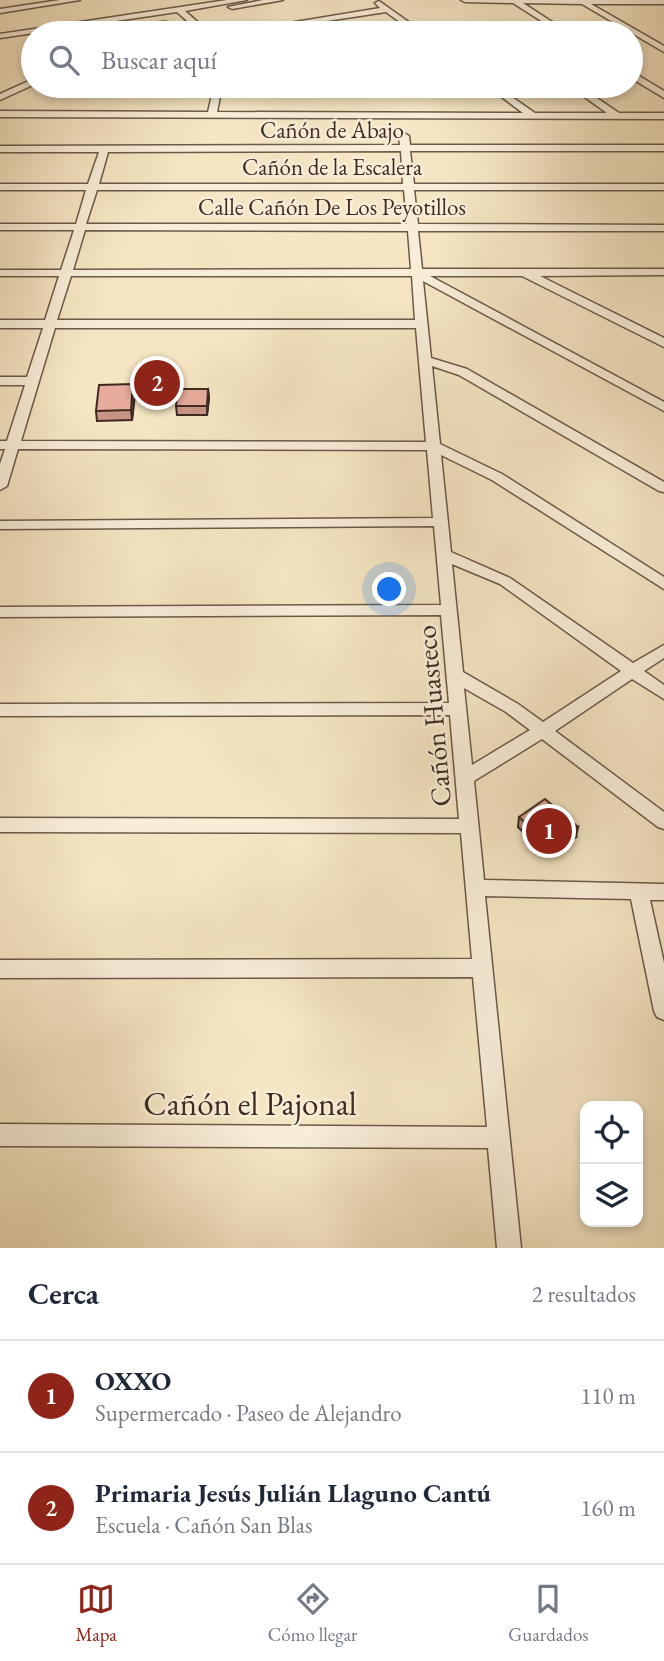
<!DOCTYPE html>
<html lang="es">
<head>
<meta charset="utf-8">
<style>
	:root { --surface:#fff; --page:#f2f2f3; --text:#1f2937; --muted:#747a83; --line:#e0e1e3; --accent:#8f2418 }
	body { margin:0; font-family:"EB Garamond",serif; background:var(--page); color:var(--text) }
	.controls { position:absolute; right:21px; bottom:21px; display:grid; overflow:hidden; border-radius:14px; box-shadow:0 4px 10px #0003 }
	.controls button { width:63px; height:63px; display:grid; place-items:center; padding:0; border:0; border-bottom:2px solid var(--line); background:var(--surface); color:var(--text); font:35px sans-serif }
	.you { position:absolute; left:390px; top:590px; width:24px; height:24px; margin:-18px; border:5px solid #fff; border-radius:50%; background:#1a73e8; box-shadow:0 0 0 10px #1a73e833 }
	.badge { display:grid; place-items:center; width:46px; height:46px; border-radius:50%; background:var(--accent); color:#fff; font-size:23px; font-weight:700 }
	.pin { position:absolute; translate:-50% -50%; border:4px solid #fff; box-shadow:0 2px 7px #0006 }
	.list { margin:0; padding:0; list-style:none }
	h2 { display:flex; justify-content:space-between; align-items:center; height:91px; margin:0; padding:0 28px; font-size:30px }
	h2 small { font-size:23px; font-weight:400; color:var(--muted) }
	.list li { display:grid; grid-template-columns:46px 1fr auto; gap:21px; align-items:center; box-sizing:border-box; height:112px; padding:0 28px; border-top:2px solid var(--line) }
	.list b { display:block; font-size:26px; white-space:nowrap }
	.list p { margin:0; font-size:23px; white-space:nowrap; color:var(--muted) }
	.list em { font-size:23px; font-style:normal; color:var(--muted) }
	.icon { flex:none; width:38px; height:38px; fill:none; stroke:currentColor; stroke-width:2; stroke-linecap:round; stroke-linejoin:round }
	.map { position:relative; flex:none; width:664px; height:1248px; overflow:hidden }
	.search { position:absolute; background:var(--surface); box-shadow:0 4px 10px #0003; left:21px; right:21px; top:21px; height:77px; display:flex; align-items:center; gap:18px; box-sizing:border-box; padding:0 24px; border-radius:38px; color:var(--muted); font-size:26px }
	.sheet { height:315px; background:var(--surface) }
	nav { display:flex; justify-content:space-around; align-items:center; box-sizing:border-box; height:98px; border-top:2px solid var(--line); background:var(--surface); font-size:19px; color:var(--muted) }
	nav a { display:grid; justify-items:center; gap:4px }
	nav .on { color:var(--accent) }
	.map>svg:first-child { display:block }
	.green { fill:#c0c391; stroke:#7f765a; stroke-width:2 }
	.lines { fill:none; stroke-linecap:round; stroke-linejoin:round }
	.minor-casing { stroke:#6c594a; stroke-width:3 }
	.minor { fill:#f8eed8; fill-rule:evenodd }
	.wall { fill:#c79486; stroke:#3e2a22; stroke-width:2 }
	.shaded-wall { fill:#a2786d; stroke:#3e2a22; stroke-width:2 }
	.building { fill:#e7ac9c; stroke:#3e2a22; stroke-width:2 }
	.labels { text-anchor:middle; stroke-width:5; stroke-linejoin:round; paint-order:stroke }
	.far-street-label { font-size:23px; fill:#3e2a22; stroke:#f8eed8 }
	.street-label { font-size:28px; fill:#3e2a22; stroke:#f8eed8 }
	.near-street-label { font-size:33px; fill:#3e2a22; stroke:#f8eed8 }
</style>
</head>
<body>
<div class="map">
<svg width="664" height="1248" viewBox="0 0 664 1248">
	<rect width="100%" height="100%" fill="#f5e5c3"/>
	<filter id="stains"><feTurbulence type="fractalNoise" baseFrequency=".00286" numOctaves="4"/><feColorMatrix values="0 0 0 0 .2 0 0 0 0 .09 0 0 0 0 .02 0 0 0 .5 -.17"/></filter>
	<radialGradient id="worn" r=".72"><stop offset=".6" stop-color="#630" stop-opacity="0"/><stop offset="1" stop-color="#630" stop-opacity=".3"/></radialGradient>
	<path class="green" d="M164 21 190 26 198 32 82 33Z"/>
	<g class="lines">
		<g class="minor-casing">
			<g id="minor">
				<path d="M60 0H80L0 13V9Z"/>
				<path d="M227 0H247L185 11 210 33H201L177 12 0 38V34Z"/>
				<path d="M263 0H283L232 9 228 7Z"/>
				<path d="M461 0H664V4H591L664 46V52L582 4 523 3 569 33H560L513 3 465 2Z"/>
				<path d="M379 1 424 33H415L386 12 247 33H229L380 8 375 3Z"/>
				<path d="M631 71 664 91V98L631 78Z"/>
				<path d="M33 79V85L0 100V94Z"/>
				<path d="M214 86H222L217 112 523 113 487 86H496L535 113H607L569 86H579L619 113H664V119L0 117V111L208 112Z"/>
				<path d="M404 133 409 136 410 145H664V151H410L414 184H664V190H414L418 224 664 225V231H418L422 269H664V275L540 276 664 338V347L522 276H430L664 402V411L423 281 431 358 467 369 664 482V492L659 491 459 375 432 366 440 444 502 474 664 577V589L492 480 441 455 451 552 510 578 633 663 664 645V658L644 671 664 685V699L632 679 555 731 664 812V829L658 827 542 739 474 781 484 880 664 884V900H650L664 963V1020L657 1017 654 1011 631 899 485 896 521 1248H497L488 1148 0 1146V1124L487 1127 473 977 0 978V960L472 959 461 833 0 832V818L459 819 450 715 0 716V704L449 703 441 615 0 617V607L441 605 434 526 0 529V521L433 518 427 450 18 449 7 486 0 490V464L5 449H0V441H7L25 385H0V377H27L43 328H0V320H45L59 276H0V270H61L74 230H0V224H76L86 190H0V184H88L99 152H0V146L400 145 399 136ZM401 151 403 184H99L108 152ZM97 190H404L407 224H86ZM85 230 408 231 411 269 73 270ZM71 276H412L415 320H57ZM55 328H416L426 442 21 441ZM452 564 500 584 621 671 543 722 518 704 463 672ZM464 688 506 712 530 730 472 765Z"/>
			</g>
		</g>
		<use href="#minor" class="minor"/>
	</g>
	<g class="wall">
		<path d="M208 389 209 398 207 415H177L176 406Z"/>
		<path d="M135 394 132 420 97 421 96 411Z"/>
		<path d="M519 817 576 837 548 856 518 827Z"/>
	</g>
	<g class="shaded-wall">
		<path d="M133 384 135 394 132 420 131 410Z"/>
		<path d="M208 389 209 398 207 415V406Z"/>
		<path d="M578 827 576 837 548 856 550 846Z"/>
	</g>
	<g class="building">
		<path d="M133 384 131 410 96 411 99 385Z"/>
		<path d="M178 389H208L207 406H176Z"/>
		<path d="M545 799 578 827 550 846 519 817Z"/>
	</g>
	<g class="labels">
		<g class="far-street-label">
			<text x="332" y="138">Cañón de Abajo</text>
			<text x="332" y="175">Cañón de la Escalera</text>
			<text x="332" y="215">Calle Cañón De Los Peyotillos</text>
		</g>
		<g class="street-label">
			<text transform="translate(433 716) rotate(-95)" y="10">Cañón Huasteco</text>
		</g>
		<g class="near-street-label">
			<text x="250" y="1115">Cañón el Pajonal</text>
		</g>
	</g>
	<rect width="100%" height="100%" filter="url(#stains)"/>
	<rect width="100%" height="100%" fill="url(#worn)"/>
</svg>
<div class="controls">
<button><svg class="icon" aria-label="locate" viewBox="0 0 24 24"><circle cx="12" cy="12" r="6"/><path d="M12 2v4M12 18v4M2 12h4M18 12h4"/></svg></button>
<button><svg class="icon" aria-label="layers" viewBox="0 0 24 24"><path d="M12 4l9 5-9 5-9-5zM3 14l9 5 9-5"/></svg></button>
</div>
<div class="you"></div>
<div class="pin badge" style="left:549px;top:831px">1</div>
<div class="pin badge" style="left:157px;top:383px">2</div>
<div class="search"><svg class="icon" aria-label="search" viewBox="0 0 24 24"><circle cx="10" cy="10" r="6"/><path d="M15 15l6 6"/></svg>Buscar aquí</div>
</div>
<section class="sheet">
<h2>Cerca<small>2 resultados</small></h2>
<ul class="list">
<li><span class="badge">1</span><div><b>OXXO</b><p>Supermercado · Paseo de Alejandro</p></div><em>110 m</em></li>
<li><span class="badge">2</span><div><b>Primaria Jesús Julián Llaguno Cantú</b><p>Escuela · Cañón San Blas</p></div><em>160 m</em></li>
</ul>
</section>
<nav>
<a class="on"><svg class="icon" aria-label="map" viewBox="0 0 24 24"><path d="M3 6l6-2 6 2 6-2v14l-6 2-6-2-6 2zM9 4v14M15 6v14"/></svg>Mapa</a>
<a><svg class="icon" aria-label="directions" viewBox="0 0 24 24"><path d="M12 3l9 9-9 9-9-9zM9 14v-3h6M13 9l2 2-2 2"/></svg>Cómo llegar</a>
<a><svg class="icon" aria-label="saved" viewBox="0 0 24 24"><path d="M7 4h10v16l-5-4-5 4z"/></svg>Guardados</a>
</nav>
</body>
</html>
